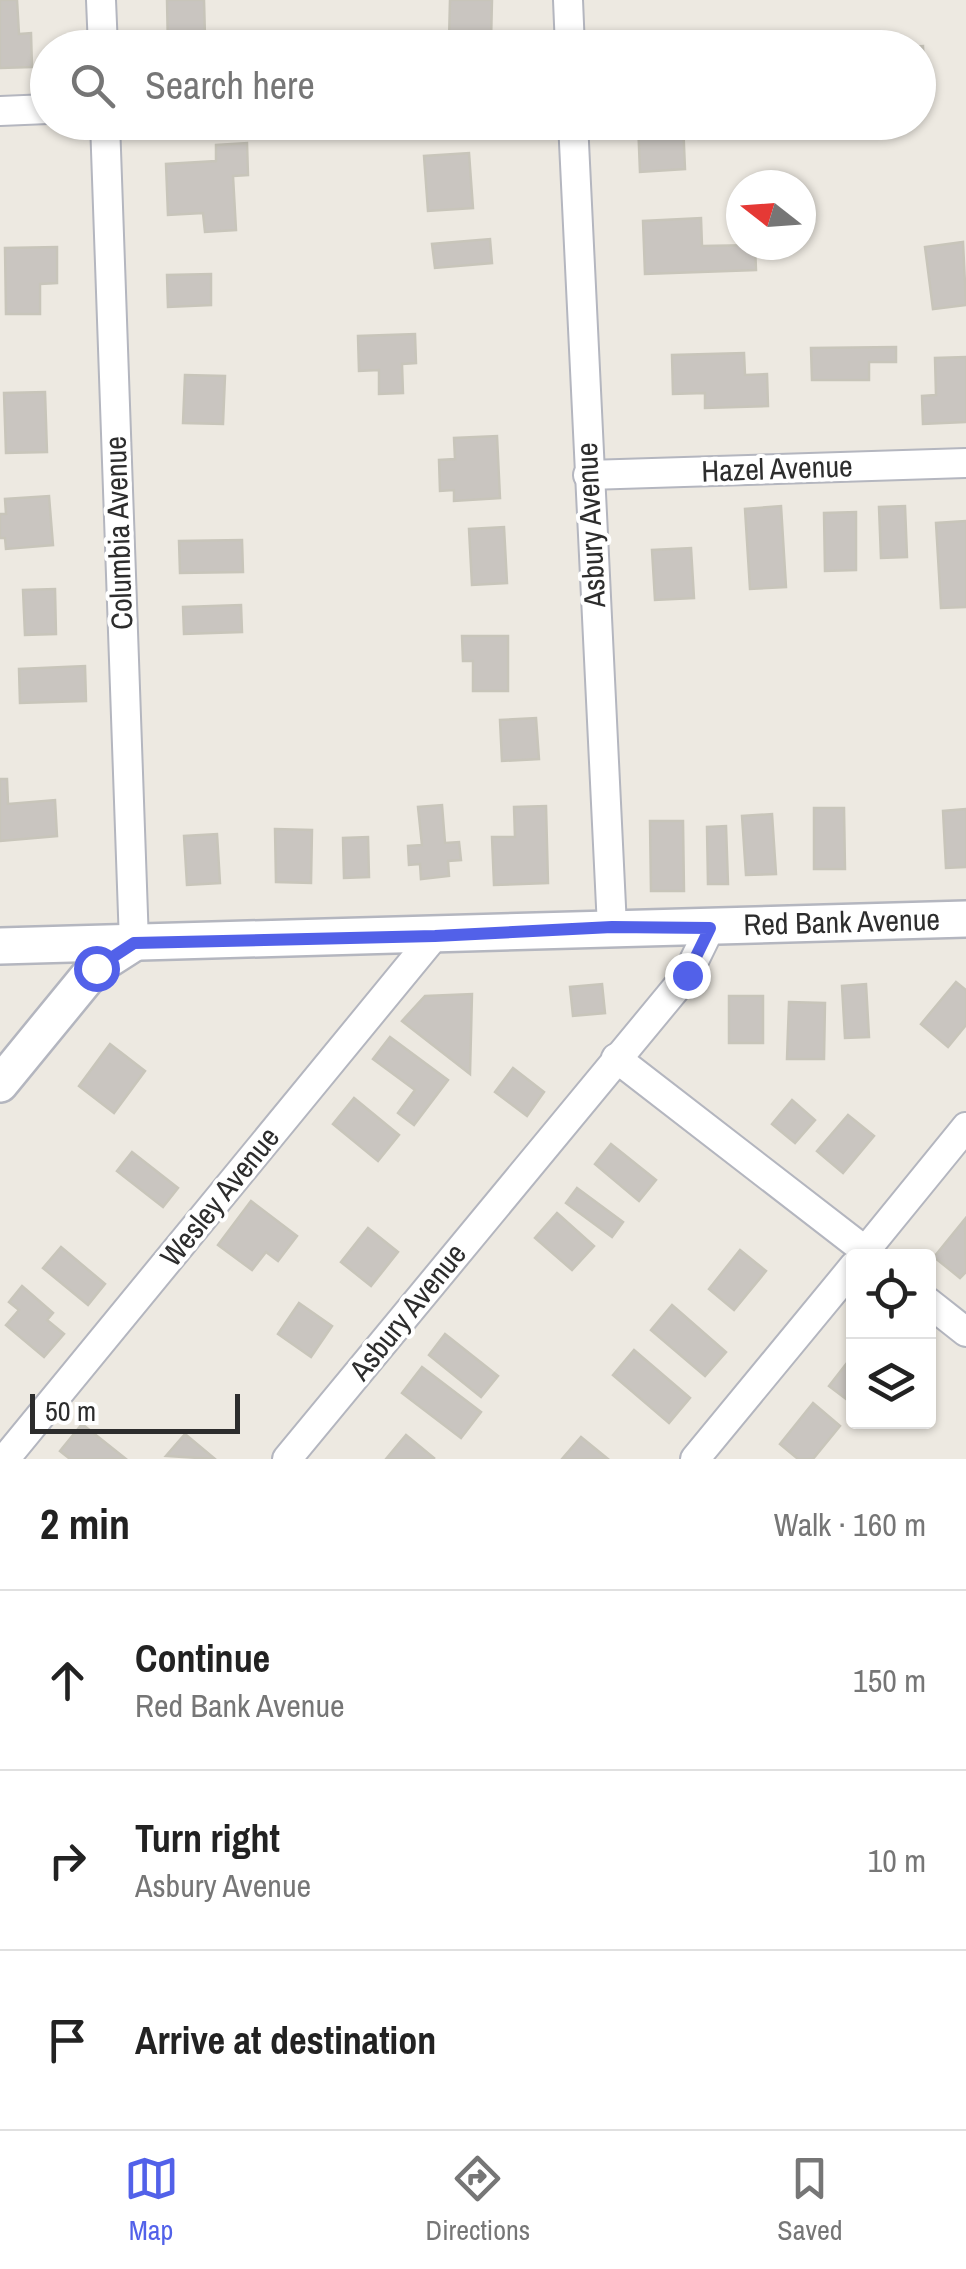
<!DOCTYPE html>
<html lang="en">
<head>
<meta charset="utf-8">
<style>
	:root { --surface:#fff; --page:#f6f6f6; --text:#222; --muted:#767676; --line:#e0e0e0; --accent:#5261e9 }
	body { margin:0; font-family:"Archivo Narrow",sans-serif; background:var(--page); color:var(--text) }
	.controls { position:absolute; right:30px; bottom:30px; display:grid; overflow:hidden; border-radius:10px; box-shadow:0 2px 8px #0004 }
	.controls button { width:90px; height:90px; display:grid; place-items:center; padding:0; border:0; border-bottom:2px solid var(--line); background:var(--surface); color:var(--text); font:50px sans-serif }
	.compass { position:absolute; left:726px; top:170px; width:90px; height:90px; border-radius:50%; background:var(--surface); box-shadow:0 2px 8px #0004; rotate:287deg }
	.scale { position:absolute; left:30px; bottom:25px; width:210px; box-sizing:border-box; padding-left:10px; border:5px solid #2d2d2d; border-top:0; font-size:28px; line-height:35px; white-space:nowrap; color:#2d2d2d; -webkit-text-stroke:8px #fff; paint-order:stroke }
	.stop { position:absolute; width:30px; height:30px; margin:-22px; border:8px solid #5261e9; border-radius:50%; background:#fff }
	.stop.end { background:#5261e9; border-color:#fff; box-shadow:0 2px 10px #0008 }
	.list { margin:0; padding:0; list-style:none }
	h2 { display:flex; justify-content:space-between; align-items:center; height:130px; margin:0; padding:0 40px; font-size:42px }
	h2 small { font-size:32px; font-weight:400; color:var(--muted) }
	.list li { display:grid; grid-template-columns:65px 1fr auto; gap:30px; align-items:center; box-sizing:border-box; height:180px; padding:0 40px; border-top:2px solid var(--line) }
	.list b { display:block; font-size:38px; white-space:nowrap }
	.list p { margin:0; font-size:32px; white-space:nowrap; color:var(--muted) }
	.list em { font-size:32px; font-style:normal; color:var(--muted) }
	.icon { flex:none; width:55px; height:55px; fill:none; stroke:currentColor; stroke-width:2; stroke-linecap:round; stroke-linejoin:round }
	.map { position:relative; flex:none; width:966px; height:1459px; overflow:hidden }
	.search { position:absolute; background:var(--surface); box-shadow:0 2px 8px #0004; left:30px; right:30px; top:30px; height:110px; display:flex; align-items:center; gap:25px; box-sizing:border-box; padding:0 35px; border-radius:55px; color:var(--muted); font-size:38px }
	.sheet { height:670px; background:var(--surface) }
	nav { display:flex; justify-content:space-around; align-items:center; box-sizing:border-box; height:140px; border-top:2px solid var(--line); background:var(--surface); font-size:28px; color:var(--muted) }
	nav a { display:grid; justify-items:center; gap:5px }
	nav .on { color:var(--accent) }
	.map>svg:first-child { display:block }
	.building { fill:#c9c5c0; stroke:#c8c5ba; stroke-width:2.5 }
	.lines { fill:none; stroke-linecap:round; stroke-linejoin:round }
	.minor-casing { stroke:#b4b6bf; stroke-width:32 }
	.tertiary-casing { stroke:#b4b6bf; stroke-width:40 }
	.minor { stroke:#fff; stroke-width:28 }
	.tertiary { stroke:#fff; stroke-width:35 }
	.route { stroke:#5261e9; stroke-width:12 }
	.labels { text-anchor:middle; stroke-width:8; stroke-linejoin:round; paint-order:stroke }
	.street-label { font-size:30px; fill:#2d2d2d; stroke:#fff }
</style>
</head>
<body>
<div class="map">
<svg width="966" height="1459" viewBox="0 0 966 1459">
	<rect width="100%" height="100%" fill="#ede9e1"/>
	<g class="building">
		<path d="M0 0H17L19 34 31 33 32 67 0 68Z"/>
		<path d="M167 0H204L205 37H217V48H168Z"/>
		<path d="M450 0H492L491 41H449Z"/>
		<path d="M923 46 925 97 918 98V48H889Z"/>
		<path d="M638 122H683L685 169 640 172Z"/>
		<path d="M247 143 248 175 233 176 236 230 205 232 203 213 168 215 166 164 216 161V145Z"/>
		<path d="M469 153 473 208 428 211 424 156Z"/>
		<path d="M701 218 702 246 755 245 756 270 645 274 643 221Z"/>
		<path d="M490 239 492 263 435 268 432 244Z"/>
		<path d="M963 242 966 305 933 309 925 247Z"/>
		<path d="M57 247V283L40 284V314H6L5 248Z"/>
		<path d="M211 274V305L168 307 167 275Z"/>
		<path d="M415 334 416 363 402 364 403 393 379 394V370L359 371 358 336Z"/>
		<path d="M896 347V362H869V380H812L811 348Z"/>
		<path d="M744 353 745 375 767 374 768 406 705 408V393L673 394 672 355Z"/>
		<path d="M966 357V422L923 424 922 396 936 395 935 358Z"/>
		<path d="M185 375 225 376 223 424 183 423Z"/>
		<path d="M45 392 47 452 6 453 4 393Z"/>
		<path d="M497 436 500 498 454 501V490L440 491 439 460 455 459 454 438Z"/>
		<path d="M49 496 53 545 6 549 5 538H0V514H6L5 499Z"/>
		<path d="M781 506 786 587 750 589 745 509Z"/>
		<path d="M905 506 907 557 881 558 879 507Z"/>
		<path d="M856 512V570L825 571 824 513Z"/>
		<path d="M966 521V607L941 608 936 523Z"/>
		<path d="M504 527 507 583 472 585 469 529Z"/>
		<path d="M242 540 243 572 180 573 179 541Z"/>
		<path d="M691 548 694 598 655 600 652 550Z"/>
		<path d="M55 589 56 634 25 635 23 590Z"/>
		<path d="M241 605 242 632 184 634 183 607Z"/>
		<path d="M462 636H508V691H473V661H463Z"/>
		<path d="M85 666 86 701 20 703 19 669Z"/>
		<path d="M536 718 539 759 502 761 500 720Z"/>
		<path d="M0 779H7L8 804 55 800 57 836 0 841Z"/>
		<path d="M442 805 445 843 459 842 461 860 448 861 449 876 421 879 420 864 409 865 408 846 422 845 418 807Z"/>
		<path d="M546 806 548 883 494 885 492 837H515L514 807Z"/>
		<path d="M814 808H844L845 869H814Z"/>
		<path d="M966 809V867L946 868 943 811Z"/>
		<path d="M772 814 776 874 746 875 742 816Z"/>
		<path d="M650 821H683L684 891H651Z"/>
		<path d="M726 826 728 884H708L707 827Z"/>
		<path d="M275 829 312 830 311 883 276 882Z"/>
		<path d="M217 834 220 883 187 885 184 836Z"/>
		<path d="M368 837 369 877 344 878 343 838Z"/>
		<path d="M956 982 966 990V1025L948 1047 921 1024Z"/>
		<path d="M602 984 605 1013 573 1016 570 987Z"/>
		<path d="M866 984 869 1037 845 1038 842 986Z"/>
		<path d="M472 994 470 1074 402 1021 425 996Z"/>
		<rect x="729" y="996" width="34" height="47"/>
		<path d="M789 1002 825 1003 824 1059H787Z"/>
		<path d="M390 1037 448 1080 414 1125 398 1113 415 1090 373 1059Z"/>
		<path d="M110 1044 145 1071 114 1113 79 1086Z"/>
		<path d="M513 1068 544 1092 527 1116 495 1092Z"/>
		<path d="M354 1098 399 1135 378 1161 333 1124Z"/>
		<path d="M792 1100 815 1120 795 1143 772 1124Z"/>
		<path d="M848 1115 874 1136 843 1173 817 1151Z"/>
		<path d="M611 1144 656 1180 639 1201 595 1164Z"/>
		<path d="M132 1152 178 1188 163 1207 117 1171Z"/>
		<path d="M577 1188 623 1222 612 1237 566 1203Z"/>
		<path d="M251 1201 297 1236 278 1261 266 1252 252 1270 218 1245Z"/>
		<path d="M557 1213 594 1246 572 1270 535 1238Z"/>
		<path d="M965 1219 966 1272 960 1278 934 1257Z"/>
		<path d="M368 1228 398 1252 371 1286 341 1262Z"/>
		<path d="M61 1247 105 1284 88 1305 43 1268Z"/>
		<path d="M740 1250 766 1271 734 1310 709 1289Z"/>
		<path d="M22 1286 53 1313 47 1320 64 1334 44 1357 6 1325 19 1310 9 1302Z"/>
		<path d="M299 1303 332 1326 311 1357 278 1334Z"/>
		<path d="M672 1305 726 1352 705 1376 651 1330Z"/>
		<path d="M445 1334 498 1376 481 1397 429 1355Z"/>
		<path d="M634 1350 690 1398 669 1423 613 1375Z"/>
		<path d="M854 1354V1405L829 1386Z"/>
		<path d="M422 1367 481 1412 461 1438 402 1393Z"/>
		<path d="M813 1403 840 1426 813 1459H798L780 1444Z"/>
		<path d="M82 1424 126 1459H70L60 1451Z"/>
		<path d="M185 1434 215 1459 166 1456Z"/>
		<path d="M406 1435 434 1458 433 1459H386Z"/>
		<path d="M581 1437 608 1459H562Z"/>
	</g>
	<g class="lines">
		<g class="minor-casing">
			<g id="minor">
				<path d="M101 0 103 48"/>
				<path d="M568 0 570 48"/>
				<path d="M0 111 48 109"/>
				<path d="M105 122 134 943"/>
				<path d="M573 122 612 927"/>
				<path d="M588 475 966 463"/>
				<path d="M616 1058 872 1256"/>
				<path d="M861 1256 966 1127"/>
				<path d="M928 1302 966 1332"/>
				<path d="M5 1459 435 935"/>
				<path d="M287 1459 687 975 710 928"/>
				<path d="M695 1459 854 1266"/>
			</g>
		</g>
		<g class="tertiary-casing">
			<g id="tertiary">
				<path id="s1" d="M0 946 966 919"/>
				<path d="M0 1084 95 968 134 943"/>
			</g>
		</g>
		<use href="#minor" class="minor"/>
		<use href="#tertiary" class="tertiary"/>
	</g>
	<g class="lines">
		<path class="route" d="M96 968 134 943 435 936 612 927 710 928 687 975"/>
	</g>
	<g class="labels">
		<g class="street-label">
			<text transform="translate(777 469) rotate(-2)" y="10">Hazel Avenue</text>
			<text transform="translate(591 525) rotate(-93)" y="10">Asbury Avenue</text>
			<text transform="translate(119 533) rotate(-92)" y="10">Columbia Avenue</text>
			<text dy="10" stroke="none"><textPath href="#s1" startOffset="842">Red Bank Avenue</textPath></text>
			<text transform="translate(220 1197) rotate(-51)" y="10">Wesley Avenue</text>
			<text transform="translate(408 1312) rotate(-51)" y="10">Asbury Avenue</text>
		</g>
	</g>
</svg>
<div class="controls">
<button><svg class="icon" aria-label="locate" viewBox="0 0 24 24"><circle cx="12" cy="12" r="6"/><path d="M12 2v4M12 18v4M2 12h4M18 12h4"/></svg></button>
<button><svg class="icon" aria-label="layers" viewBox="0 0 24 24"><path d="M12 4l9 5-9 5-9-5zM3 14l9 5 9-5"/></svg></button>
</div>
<svg class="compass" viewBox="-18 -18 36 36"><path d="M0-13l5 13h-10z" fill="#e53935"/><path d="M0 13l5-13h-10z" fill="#767676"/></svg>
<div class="scale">50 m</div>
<div class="stop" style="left:96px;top:968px"></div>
<div class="stop end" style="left:687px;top:975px"></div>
<div class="search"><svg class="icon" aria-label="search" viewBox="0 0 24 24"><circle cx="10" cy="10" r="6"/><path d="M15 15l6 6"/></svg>Search here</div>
</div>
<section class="sheet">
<h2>2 min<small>Walk · 160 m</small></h2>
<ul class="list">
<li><svg class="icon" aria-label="ahead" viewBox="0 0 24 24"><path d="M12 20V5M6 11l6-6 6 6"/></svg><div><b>Continue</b><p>Red Bank Avenue</p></div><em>150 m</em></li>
<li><svg class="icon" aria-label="right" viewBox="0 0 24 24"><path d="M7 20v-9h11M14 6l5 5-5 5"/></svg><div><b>Turn right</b><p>Asbury Avenue</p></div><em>10 m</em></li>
<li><svg class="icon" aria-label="arrive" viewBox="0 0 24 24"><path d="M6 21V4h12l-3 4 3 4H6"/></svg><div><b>Arrive at destination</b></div></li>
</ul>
</section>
<nav>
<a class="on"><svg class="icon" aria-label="map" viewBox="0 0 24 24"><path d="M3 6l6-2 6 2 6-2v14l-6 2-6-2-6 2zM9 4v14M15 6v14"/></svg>Map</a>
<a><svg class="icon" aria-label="directions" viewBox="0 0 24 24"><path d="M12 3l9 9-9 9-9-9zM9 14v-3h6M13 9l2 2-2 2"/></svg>Directions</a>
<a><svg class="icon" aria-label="saved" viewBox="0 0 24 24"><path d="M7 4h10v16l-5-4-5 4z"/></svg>Saved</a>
</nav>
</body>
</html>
